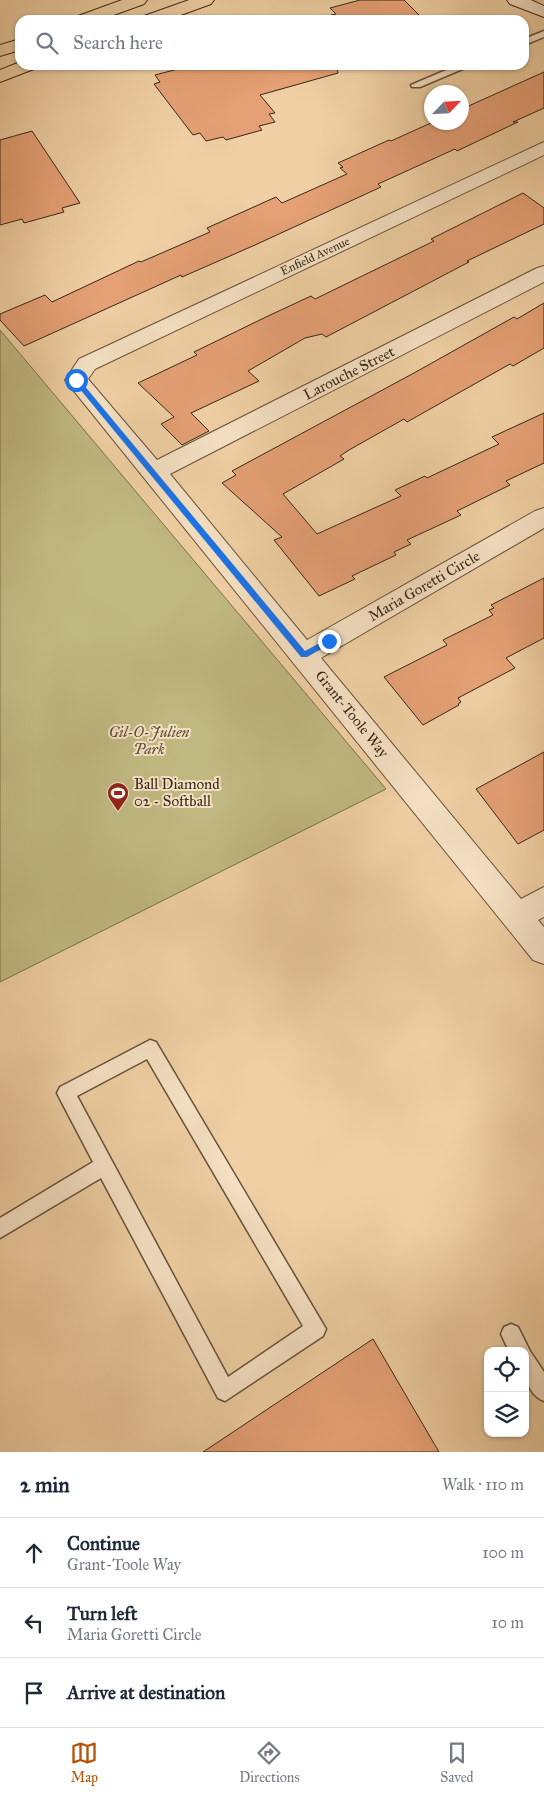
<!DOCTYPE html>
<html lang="en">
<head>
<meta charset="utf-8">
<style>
	:root { --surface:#fff; --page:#f6f6f7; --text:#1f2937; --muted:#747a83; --line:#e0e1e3; --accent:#b45309 }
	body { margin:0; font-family:"IM FELL Great Primer",serif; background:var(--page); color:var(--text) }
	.controls { position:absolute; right:15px; bottom:15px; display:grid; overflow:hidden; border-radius:10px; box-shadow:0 1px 4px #0004 }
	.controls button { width:45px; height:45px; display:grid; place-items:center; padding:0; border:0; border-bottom:1px solid var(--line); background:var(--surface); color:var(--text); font:25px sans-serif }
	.compass { position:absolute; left:424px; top:85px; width:45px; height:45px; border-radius:50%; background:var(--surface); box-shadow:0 1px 4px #0004; rotate:65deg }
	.stop { position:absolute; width:15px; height:15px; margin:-11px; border:4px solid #1a73e8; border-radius:50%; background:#fff }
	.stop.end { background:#1a73e8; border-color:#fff; box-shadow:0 1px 5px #0008 }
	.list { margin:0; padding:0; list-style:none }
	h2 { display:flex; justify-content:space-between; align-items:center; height:65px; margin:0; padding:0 20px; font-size:21px }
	h2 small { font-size:16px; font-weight:400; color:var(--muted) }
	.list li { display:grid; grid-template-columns:32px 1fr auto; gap:15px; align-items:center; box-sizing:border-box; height:70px; padding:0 20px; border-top:1px solid var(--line) }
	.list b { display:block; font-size:19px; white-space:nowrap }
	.list p { margin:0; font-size:16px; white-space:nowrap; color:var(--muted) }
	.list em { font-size:16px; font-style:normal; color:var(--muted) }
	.icon { flex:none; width:28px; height:28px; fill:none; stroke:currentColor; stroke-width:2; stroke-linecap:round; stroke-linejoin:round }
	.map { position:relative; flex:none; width:544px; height:1452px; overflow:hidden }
	.search { position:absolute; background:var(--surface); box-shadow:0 1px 4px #0004; left:15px; right:15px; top:15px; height:55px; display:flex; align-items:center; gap:12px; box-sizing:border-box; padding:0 18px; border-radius:15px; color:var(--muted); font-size:19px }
	.sheet { height:275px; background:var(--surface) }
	nav { display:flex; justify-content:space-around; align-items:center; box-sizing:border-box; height:70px; border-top:1px solid var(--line); background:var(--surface); font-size:14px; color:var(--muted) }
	nav a { display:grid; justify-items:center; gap:2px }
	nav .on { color:var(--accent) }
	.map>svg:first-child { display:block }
	.green { fill:#c0b881; stroke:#7c704c }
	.building { fill:#e5a075; stroke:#372718 }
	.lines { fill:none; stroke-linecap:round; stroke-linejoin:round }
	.service-casing { stroke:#65513b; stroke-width:3 }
	.minor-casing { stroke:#65513b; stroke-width:2 }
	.secondary-casing { stroke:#372718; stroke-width:2 }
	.primary-casing { stroke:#372718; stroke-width:2 }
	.service { fill:#f5e0c3; fill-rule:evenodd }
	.minor { fill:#f5e0c3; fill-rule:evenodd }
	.secondary { fill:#f5e0c3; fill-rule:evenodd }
	.primary { fill:#efcfa3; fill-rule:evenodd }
	.route { fill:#1a73e8 }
	.labels { text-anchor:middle; stroke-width:4; stroke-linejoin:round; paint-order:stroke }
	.far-street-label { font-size:12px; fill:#372718; stroke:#f5e0c3 }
	.street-label { font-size:15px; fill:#372718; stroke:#f5e0c3 }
	.park-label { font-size:15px; font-style:italic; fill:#594b32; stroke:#f5e0c3 }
	.poi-label { font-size:15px; fill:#372718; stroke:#f5e0c3; text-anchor:start }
</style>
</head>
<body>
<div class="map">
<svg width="544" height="1452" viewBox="0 0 544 1452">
	<rect width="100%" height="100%" fill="#efcfa3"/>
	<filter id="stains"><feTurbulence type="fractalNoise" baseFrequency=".004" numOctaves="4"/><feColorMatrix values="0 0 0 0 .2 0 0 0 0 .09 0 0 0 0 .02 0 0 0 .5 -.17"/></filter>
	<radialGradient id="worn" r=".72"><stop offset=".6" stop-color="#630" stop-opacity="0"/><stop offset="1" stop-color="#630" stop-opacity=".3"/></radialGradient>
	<path class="green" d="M0 330 386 789 0 982Z"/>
	<g class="building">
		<path d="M360 0H404L424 20H336L331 15 336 14 330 8Z"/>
		<path d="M193 65H336L338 73 260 95 275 113 269 114 275 122 259 126 262 130 226 140 223 137 206 141 200 133 193 135 154 84 160 82 155 75Z"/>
		<path d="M544 72V108L513 122H518L457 151 455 149 378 184 381 187 255 245 182 277 181 275 24 346 0 320V314L45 295 52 302 139 261 141 262 210 232 207 228 276 197 282 203 347 174 340 168 343 167 338 163 389 140 391 141 433 122H462V109Z"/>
		<path d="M32 131 80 203 62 208 64 212 24 223 22 219 0 225V140Z"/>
		<path d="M523 193 544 208V224L467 261 469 262 326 337 322 334 305 338 248 371 259 381 191 413 209 431 182 445 161 424 174 417 138 383 197 355 194 352 266 317 311 296 315 299 434 241 431 239Z"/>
		<path d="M544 303V348L513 366 510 364 407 422 404 419 349 450 340 456 344 459 283 494 317 534 401 496 395 490 425 476 427 478 499 444 492 437 544 413V463L506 481 510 485 457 511 461 515 407 540 411 544 394 552 396 555 352 576 355 579 319 596 274 540 282 537 222 483 236 475 232 471 414 373 514 317 517 319Z"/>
		<path d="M544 578V638L506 658 515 668 458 698 461 702 458 704 459 705 423 725 384 677 447 645 443 640 493 615 489 610 494 608 491 605Z"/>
		<path d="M544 752V830L518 844 476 789Z"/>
		<path d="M373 1339 439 1452H203Z"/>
	</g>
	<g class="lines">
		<g class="service-casing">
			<g id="service">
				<path d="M544 31V37L524 45V39Z"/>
				<path d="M458 65H472L420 87H412L411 85Z"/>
				<path d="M150 1040 156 1042 326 1329 323 1336 225 1401 218 1398 101 1178 0 1238V1218L93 1162 60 1099 57 1093 60 1087ZM147 1059 303 1326 228 1377 77 1096Z"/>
				<path d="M511 1324 518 1327 530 1351 544 1372V1401C524 1393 525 1369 525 1351H509L501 1334 504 1327Z"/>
			</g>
		</g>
		<g class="minor-casing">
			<path id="minor" d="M544 142V155L95 369 88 379 157 460 537 268 544 266V282L170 474 307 640 535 511 544 508V528L321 658 521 899 544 887V917L538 920 544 927V964L533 960 65 380 79 359Z"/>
		</g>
		<g class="secondary-casing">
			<path id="secondary" d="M507 0H531L544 6V17L510 4Z"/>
		</g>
		<g class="primary-casing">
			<g id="primary">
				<path d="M122 0H147L144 4 100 20H75L78 16Z"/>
				<path d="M189 0H214L211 4 167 20H141L144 16Z"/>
				<path d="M20 39V50L0 56V45Z"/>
				<path d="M20 62V65H37L34 69 0 82V70Z"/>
			</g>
		</g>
		<use href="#service" class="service"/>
		<use href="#minor" class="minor"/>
		<use href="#secondary" class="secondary"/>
		<use href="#primary" class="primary"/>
	</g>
	<path class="route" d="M74 378H78L305 651 329 638 333 641 332 643 307 657H301L74 382Z"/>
	<defs>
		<g id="stadium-pin" transform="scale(1.125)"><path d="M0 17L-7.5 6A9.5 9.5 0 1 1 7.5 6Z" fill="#8f2418" stroke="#f5e0c3"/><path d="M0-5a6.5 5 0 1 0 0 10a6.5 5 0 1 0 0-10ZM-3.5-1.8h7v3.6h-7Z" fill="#fff"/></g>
	</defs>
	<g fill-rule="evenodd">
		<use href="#stadium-pin" x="118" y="793"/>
	</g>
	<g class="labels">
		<g class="far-street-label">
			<text transform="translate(315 256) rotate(-25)" y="4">Enfield Avenue</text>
		</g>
		<g class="street-label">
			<text transform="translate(349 373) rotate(-27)" y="5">Larouche Street</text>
			<text transform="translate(424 586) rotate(-30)" y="5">Maria Goretti Circle</text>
			<text transform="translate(352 714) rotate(51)" y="5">Grant-Toole Way</text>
		</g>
		<g class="park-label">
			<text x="149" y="737">Gil-O-Julien<tspan x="149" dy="17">Park</tspan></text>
		</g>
		<g class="poi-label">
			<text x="134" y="789">Ball Diamond<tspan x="134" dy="17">02 - Softball</tspan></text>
		</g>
	</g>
	<rect width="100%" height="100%" filter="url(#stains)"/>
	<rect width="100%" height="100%" fill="url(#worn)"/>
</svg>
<div class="controls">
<button><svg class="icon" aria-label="locate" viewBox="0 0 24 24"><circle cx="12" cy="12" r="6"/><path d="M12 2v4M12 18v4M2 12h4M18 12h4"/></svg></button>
<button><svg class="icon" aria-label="layers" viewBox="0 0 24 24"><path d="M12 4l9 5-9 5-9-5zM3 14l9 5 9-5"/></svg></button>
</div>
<svg class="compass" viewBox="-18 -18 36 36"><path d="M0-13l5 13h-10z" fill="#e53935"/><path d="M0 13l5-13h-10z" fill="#747a83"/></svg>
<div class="stop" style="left:76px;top:380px"></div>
<div class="stop end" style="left:329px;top:641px"></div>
<div class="search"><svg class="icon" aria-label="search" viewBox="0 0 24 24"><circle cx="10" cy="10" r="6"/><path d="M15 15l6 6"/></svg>Search here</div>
</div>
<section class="sheet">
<h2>2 min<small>Walk · 110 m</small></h2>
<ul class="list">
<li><svg class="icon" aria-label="ahead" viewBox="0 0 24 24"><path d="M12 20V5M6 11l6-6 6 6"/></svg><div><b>Continue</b><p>Grant-Toole Way</p></div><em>100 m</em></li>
<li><svg class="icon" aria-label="left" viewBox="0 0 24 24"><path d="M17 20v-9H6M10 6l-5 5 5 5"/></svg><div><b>Turn left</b><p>Maria Goretti Circle</p></div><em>10 m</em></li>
<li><svg class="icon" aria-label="arrive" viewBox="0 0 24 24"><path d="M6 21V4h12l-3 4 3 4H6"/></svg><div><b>Arrive at destination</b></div></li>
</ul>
</section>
<nav>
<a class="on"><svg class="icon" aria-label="map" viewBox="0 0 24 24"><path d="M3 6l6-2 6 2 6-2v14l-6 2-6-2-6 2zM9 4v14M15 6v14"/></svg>Map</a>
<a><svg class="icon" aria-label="directions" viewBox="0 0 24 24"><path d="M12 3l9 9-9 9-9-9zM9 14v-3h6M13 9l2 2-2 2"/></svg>Directions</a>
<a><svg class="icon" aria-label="saved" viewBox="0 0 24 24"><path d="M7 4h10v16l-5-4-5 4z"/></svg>Saved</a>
</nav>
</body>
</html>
